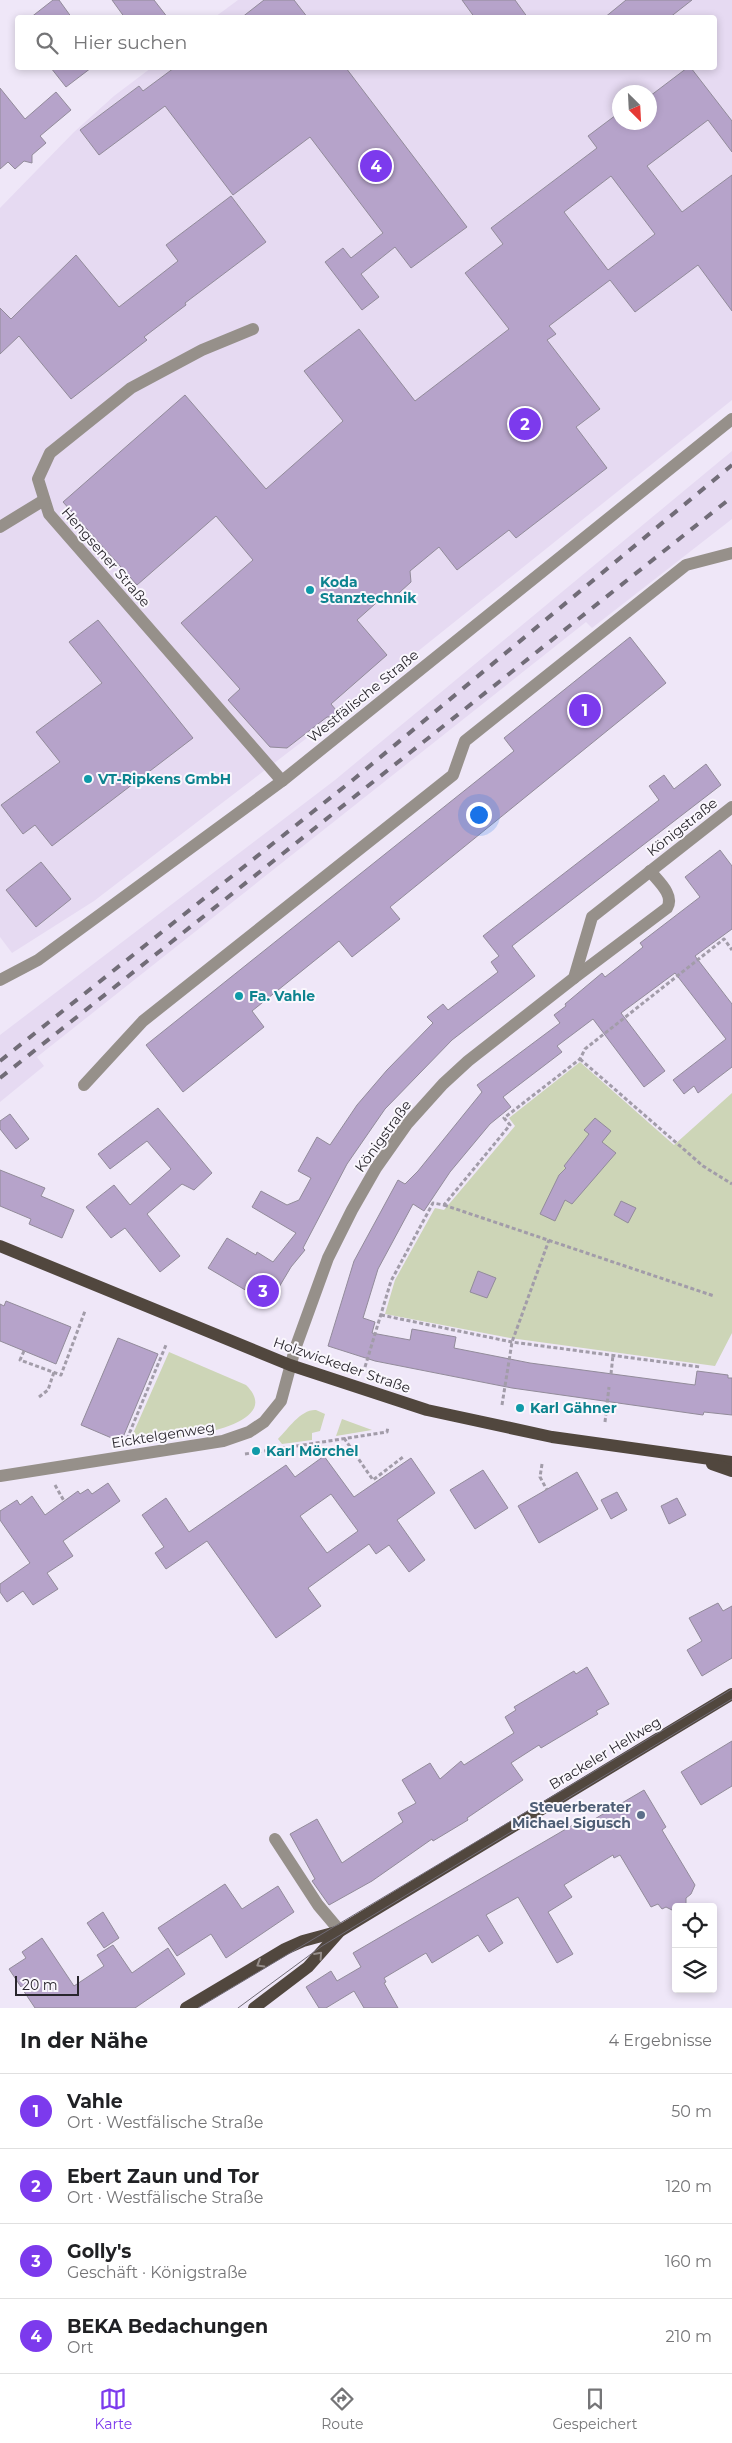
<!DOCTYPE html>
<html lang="de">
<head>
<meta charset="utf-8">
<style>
	:root { --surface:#fff; --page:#f2f2f2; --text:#202124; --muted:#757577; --line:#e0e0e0; --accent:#7c3aed }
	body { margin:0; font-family:Montserrat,sans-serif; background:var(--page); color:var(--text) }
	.controls { position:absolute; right:15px; bottom:15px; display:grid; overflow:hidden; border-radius:5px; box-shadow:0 2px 8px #0003 }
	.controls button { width:45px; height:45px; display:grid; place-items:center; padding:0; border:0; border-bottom:1px solid var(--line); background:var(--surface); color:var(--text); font:25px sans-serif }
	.compass { position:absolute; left:612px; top:85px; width:45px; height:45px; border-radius:50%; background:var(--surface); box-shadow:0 2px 8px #0003; rotate:156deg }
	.scale { position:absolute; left:15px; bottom:12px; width:64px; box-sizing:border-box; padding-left:5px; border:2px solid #29262d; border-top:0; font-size:14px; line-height:18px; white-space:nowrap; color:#29262d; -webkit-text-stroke:4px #faf7fd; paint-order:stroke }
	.you { position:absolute; left:478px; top:814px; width:18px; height:18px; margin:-12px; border:4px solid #fff; border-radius:50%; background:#1a73e8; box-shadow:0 0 0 8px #1a73e833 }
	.badge { display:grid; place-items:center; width:32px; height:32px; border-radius:50%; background:var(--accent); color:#fff; font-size:16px; font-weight:700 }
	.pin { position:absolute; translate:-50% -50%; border:2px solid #fff; box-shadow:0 1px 5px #0006 }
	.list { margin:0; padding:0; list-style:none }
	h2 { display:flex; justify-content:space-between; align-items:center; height:65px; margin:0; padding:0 20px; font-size:21px }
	h2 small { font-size:16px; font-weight:400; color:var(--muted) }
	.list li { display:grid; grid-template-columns:32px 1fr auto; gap:15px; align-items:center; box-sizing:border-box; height:75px; padding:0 20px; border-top:1px solid var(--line) }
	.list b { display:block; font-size:19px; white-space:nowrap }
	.list p { margin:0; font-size:16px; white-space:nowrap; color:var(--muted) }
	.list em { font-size:16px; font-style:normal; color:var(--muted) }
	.icon { flex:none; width:28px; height:28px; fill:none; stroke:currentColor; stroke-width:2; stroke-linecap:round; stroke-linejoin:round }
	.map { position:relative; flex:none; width:732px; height:2008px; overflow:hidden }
	.search { position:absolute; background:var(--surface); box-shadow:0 2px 8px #0003; left:15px; right:15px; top:15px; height:55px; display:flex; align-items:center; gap:12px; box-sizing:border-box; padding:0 18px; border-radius:5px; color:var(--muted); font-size:19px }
	.sheet { height:365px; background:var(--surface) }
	nav { display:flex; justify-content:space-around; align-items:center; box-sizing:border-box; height:70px; border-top:1px solid var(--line); background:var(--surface); font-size:14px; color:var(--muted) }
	nav a { display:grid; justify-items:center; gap:2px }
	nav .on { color:var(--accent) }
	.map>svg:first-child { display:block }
	.built { fill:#e6daf2; fill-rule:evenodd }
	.green { fill:#cdd5b7 }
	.building { fill:#b6a3ca; stroke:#928b9a; fill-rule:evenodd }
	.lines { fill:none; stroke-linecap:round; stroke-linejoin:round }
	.path { stroke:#a29ca9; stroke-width:3; stroke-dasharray:4 2.5; stroke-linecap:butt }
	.minor { stroke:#96908a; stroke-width:12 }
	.major { stroke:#51473e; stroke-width:12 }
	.tram { stroke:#716c77; stroke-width:1 }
	.rail { stroke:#716c77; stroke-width:4; stroke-dasharray:9 9; stroke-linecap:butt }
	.oneway { stroke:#958d8a }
	.culture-dot { fill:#0f9aa8; stroke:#faf7fd; stroke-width:2 }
	.service-dot { fill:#5c6f8a; stroke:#faf7fd; stroke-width:2 }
	.labels { text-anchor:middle; stroke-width:4; stroke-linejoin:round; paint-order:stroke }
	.street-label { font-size:14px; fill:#29262d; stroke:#faf7fd }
	.culture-label { font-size:14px; font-weight:bold; fill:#0d838f; stroke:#faf7fd; text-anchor:start }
	.service-label { font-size:14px; font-weight:bold; fill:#4e5e75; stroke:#faf7fd; text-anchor:end }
</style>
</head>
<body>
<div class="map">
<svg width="732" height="2008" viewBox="0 0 732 2008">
	<rect width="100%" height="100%" fill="#efe7f8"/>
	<g class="built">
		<path d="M238 0H732V400L367 692 94 901 12 953 0 937V208L74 132 114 96 151 68H714V18L215 17ZM620 92H650V122H620Z"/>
		<path d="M732 451V519L592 628 586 622 37 1057 44 1066 0 1102V1035L335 780Z"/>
	</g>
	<g class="green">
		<path d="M580 1062 674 1145 732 1093V1333L715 1366 510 1338 385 1314 395 1280 435 1208 444 1210 515 1126 509 1118Z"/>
		<path d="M169 1352 246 1385C293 1431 148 1442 128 1445Z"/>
		<path d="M316 1410 325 1414 320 1431 312 1433V1440L282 1444 278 1439C288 1429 301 1409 316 1410Z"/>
		<path d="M342 1419 372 1430 336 1436Z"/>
	</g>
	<g class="building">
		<path d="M53 0H59L72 18H30Z"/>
		<path d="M112 0H154L168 18H125Z"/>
		<path d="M264 0H294L308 18H241Z"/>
		<path d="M462 0H515L528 18H475Z"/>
		<path d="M626 0H692L669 18H604Z"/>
		<path d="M51 68H91L66 87Z"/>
		<path d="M174 68H346L467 227 411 268 395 247 361 274 379 297 362 310 325 262 343 248 351 258 383 233 310 137 233 195 165 106 99 155 80 130 139 86 143 91Z"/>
		<path d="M687 68H691L732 121V152L708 120 647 166 682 212 732 175V311L698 265 635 312 610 280 549 326 556 334 547 340 600 409 576 427 607 468 516 538 509 530 457 570 439 547 410 571 411 582 389 602 384 596 357 620 387 655 331 704 341 716 327 717 287 748 270 747 228 700 240 689 181 623 253 560 216 516 137 585 63 502 185 395 266 489 343 421 304 371 359 329 415 401 509 329 465 273 503 244 491 228 597 148 588 136 620 112V122H650V96ZM611 176 655 234 608 270 564 212Z"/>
		<path d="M0 88 25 119 56 92 71 110 40 136 46 143 32 155V163L24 161 15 169 8 162 0 169Z"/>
		<path d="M231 196 266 242 185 303 186 305 144 337 147 340 71 399 19 336 0 354V308L11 319 76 255 119 307 178 261 166 245Z"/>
		<path d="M98 620 193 738 52 846 35 825 23 834 1 805 60 762 36 732 102 683 69 642Z"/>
		<path d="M630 637 666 683 390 907 400 919 352 957 339 941 252 1011 264 1027 183 1092 146 1045 514 751 504 738Z"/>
		<path d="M706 764 721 785 512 946 535 976 452 1040 385 1109 347 1164 303 1248 305 1250 291 1267 269 1304 208 1268 227 1238 256 1255 257 1252 273 1262 296 1233 252 1207 261 1191 287 1205 299 1200 311 1178 298 1171 317 1137 330 1145 357 1105 387 1070 433 1023 427 1017 443 1004 448 1010 498 972 491 962 499 956 483 936 659 800 649 786 664 775 674 789Z"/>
		<path d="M720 850 732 866V929L695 956 732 1004V1067L698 1093 694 1086 684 1094 673 1080 726 1039 675 973 621 1013 665 1071 644 1087 593 1019 557 1046 562 1052 503 1097 511 1107 490 1124 450 1172 424 1211 413 1204 378 1269 363 1318 375 1322 372 1333 410 1340 412 1329 456 1337 454 1348 530 1363 695 1385 697 1371 728 1375V1378H732V1415L704 1412 703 1415 512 1388 375 1361 328 1346 354 1261 398 1180 405 1184 418 1171 482 1092 477 1085 560 1023 554 1015 566 1006 565 1004 602 973 605 977 618 967 643 947 640 943 700 897 685 877Z"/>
		<path d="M41 862 71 899 36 927 6 890Z"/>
		<path d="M158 1108 212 1173 194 1190 182 1184 147 1214 180 1256 160 1272 125 1228 111 1238 86 1207 114 1185 130 1205 171 1169 147 1141 110 1169 98 1154Z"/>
		<path d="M10 1114 29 1139 16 1149 0 1129V1121Z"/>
		<path d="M595 1118 611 1131 602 1142 616 1153 572 1204 565 1200 555 1221 540 1214 559 1175 566 1168 564 1166 589 1134 584 1130Z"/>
		<path d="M0 1170 45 1188 41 1196 74 1210 62 1238 29 1224 31 1219 0 1206Z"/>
		<path d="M621 1201 636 1208 628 1223 614 1215Z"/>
		<path d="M478 1271 496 1278 487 1298 470 1292Z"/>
		<path d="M6 1301 71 1327 56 1364 0 1341V1304L4 1306Z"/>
		<path d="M118 1338 158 1354 121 1442 81 1425Z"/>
		<path d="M324 1456 354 1497 411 1458 435 1493 397 1520 425 1560 409 1572 389 1545 376 1554 369 1544 308 1588 321 1606 276 1638 207 1541 166 1569 155 1553 164 1547 142 1515 166 1498 189 1532 286 1465 295 1477ZM331 1494 358 1531 327 1553 300 1516Z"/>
		<path d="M483 1470 508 1508 475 1529 450 1490Z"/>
		<path d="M577 1472 598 1509 539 1543 518 1506Z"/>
		<path d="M108 1483 120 1501 63 1541 73 1556 47 1573 58 1589 33 1605 23 1591 7 1602 0 1592V1584L30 1563 0 1520V1511L17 1500 20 1505 32 1496 45 1515 78 1491 80 1494 88 1489 92 1494Z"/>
		<path d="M617 1492 627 1510 611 1519 601 1500Z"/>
		<path d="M677 1498 686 1515 669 1524 661 1506Z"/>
		<path d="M718 1603 723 1611 732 1606V1658L702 1676 687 1650 702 1641 689 1618Z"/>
		<path d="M587 1667 609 1704 596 1711 598 1714 541 1748 539 1745 511 1763 523 1780 467 1818 468 1820 433 1841 432 1839 372 1881 329 1905 312 1881 315 1879 290 1834 317 1819 342 1863 403 1822 398 1813 416 1803 402 1780 430 1763 440 1779 461 1761 464 1765 514 1733 505 1717 516 1710 514 1707 574 1671 576 1674Z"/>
		<path d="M732 1741V1786L701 1805 681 1772Z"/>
		<path d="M644 1790 666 1827 662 1830 695 1885 691 1894 686 1898V1907H676V1912L666 1907 662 1909 658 1904 651 1907 620 1855 614 1858 613 1855 564 1885 572 1897 548 1912 573 1954 557 1963 518 1897 486 1915 503 1943 489 1952 478 1935 432 1963 426 1953 384 1978 386 1982 384 1983 398 2008H364L354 1991 326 2008H319L306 1987 331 1971 337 1981 361 1967 353 1953 578 1822 581 1827Z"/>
		<path d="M225 1884 242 1909 278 1886 294 1912 226 1958 211 1934 177 1956 158 1928Z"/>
		<path d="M103 1912 119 1938 104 1948 87 1923Z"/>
		<path d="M42 1938 74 1986 104 1966 97 1955 113 1945 132 1973 168 1948 185 1974 135 2008H35L9 1969 26 1958 22 1952Z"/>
	</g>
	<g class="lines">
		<g class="path">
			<path d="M580 1059 703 1166 732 1184"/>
			<path d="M444 1205 714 1296"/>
			<path d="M381 1315 512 1342 700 1367"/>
			<path d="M24 1351 20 1360 61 1375 85 1311"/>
			<path d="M365 1367 391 1281 433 1203 444 1205 510 1125 504 1118 580 1059 585 1049 724 939 732 950"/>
			<path d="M611 1374 613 1355"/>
			<path d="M39 1397 48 1390 54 1372"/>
			<path d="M502 1405 512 1342 549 1240"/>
			<path d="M605 1422 609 1387"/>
			<path d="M344 1438 373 1480 403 1457"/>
			<path d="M127 1439 166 1345"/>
			<path d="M245 1454 387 1432 388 1427"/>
			<path d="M542 1464 540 1477 547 1490"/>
			<path d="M55 1485 64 1501"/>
		</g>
		<g class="minor">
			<path d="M253 329 202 350 131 388 50 453 38 479 49 514 282 781"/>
			<path d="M0 527 44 500"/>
			<path d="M574 978 667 908C675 895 658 881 650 871"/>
			<path d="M0 980 38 960 282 781 732 419"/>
			<path d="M84 1085 143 1021 453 775 465 741 686 565 732 553"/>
			<path d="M0 1476 223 1441 249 1432 264 1422 281 1401 295 1349 328 1258 352 1210 376 1168 407 1124 443 1084 468 1061 574 978 592 917 732 807"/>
			<path d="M275 1839 318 1905 340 1931"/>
		</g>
		<g class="major">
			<path d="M0 1246 290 1365 427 1410 552 1437 732 1462"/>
			<path d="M712 1464 732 1471"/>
			<path d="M186 2008 285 1949 303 1941 340 1931"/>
			<path d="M254 2008 308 1967 340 1931 732 1694"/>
		</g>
		<g class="tram">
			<path d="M198 2008 732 1689"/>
			<path d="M238 2008 322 1946 732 1699"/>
		</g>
		<g class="rail">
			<path d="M0 1061 354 779 732 465"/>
			<path d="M0 1078 732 497"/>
		</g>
	</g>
	<defs><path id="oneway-chevron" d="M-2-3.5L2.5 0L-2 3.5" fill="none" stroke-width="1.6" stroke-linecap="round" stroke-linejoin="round" transform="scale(1.25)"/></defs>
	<g class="oneway">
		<use href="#oneway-chevron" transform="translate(319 1955) rotate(-48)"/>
		<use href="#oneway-chevron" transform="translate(260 1964) rotate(149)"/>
	</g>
	<g class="culture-dot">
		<circle cx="310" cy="590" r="5"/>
		<circle cx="88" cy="779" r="5"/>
		<circle cx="239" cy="996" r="5"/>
		<circle cx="520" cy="1408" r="5"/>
		<circle cx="256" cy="1451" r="5"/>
	</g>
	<circle class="service-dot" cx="641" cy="1815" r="5"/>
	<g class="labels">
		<g class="street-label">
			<text transform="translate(106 557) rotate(49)" y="5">Hengsener Straße</text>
			<text transform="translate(363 696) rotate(-39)" y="5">Westfälische Straße</text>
			<text transform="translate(682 827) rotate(-38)" y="5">Königstraße</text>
			<text transform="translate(383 1136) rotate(-54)" y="5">Königstraße</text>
			<text transform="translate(342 1365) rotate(19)" y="5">Holzwickeder Straße</text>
			<text transform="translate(163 1435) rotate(-9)" y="5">Eicktelgenweg</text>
			<text transform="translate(605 1753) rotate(-31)" y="5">Brackeler Hellweg</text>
		</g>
		<g class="culture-label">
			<text x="320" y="587">Koda<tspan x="320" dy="16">Stanztechnik</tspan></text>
			<text x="98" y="784">VT-Ripkens GmbH</text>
			<text x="249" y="1001">Fa. Vahle</text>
			<text x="530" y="1413">Karl Gähner</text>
			<text x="266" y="1456">Karl Mörchel</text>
		</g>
		<g class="service-label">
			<text x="631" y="1812">Steuerberater<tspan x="631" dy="16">Michael Sigusch</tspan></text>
		</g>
	</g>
</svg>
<div class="controls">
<button><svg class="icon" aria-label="locate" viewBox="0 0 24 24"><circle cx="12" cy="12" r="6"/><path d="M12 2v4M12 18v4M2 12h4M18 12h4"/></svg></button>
<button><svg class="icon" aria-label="layers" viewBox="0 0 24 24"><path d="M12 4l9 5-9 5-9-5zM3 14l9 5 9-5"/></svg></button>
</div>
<svg class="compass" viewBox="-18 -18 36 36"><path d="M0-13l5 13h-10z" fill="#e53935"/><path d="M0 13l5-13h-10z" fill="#757577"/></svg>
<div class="scale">20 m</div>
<div class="you"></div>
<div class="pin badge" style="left:585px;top:710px">1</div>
<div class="pin badge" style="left:525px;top:424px">2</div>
<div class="pin badge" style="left:263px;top:1291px">3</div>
<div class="pin badge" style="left:376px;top:166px">4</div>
<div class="search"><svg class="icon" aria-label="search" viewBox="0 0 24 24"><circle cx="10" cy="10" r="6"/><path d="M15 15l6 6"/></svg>Hier suchen</div>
</div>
<section class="sheet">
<h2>In der Nähe<small>4 Ergebnisse</small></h2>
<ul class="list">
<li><span class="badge">1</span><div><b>Vahle</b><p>Ort · Westfälische Straße</p></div><em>50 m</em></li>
<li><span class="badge">2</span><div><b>Ebert Zaun und Tor</b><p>Ort · Westfälische Straße</p></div><em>120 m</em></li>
<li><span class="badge">3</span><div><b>Golly's</b><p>Geschäft · Königstraße</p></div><em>160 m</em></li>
<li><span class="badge">4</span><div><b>BEKA Bedachungen</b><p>Ort</p></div><em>210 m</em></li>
</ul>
</section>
<nav>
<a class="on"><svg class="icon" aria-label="map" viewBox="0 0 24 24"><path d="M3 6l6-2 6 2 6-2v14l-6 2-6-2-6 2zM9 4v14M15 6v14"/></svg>Karte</a>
<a><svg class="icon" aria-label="directions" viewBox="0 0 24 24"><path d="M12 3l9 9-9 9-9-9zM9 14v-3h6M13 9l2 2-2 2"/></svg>Route</a>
<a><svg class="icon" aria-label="saved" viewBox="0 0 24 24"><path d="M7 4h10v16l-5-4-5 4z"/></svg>Gespeichert</a>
</nav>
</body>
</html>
